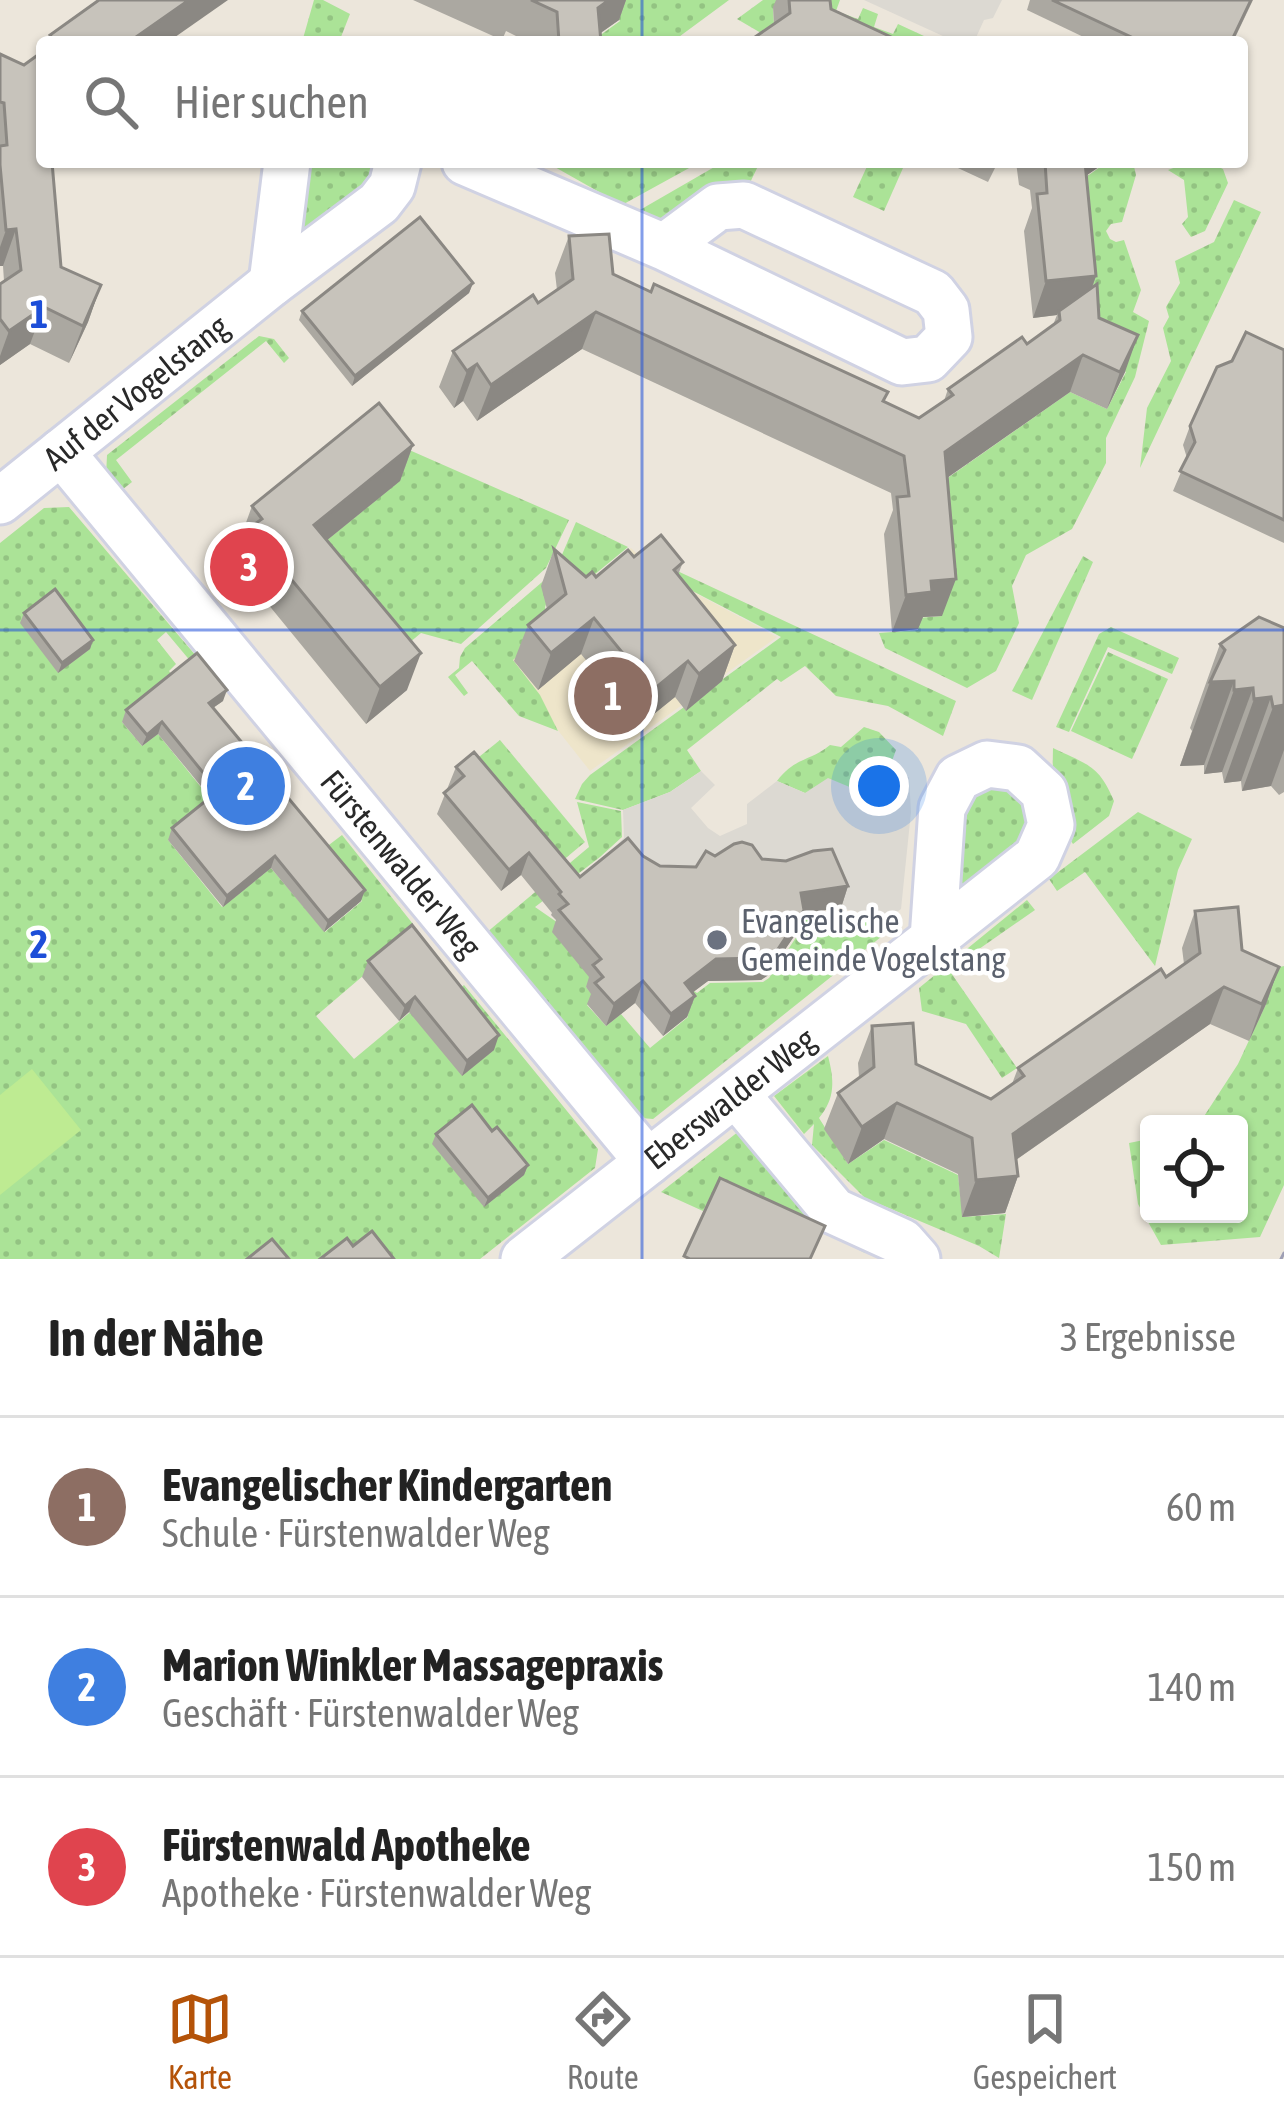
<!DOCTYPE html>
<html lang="de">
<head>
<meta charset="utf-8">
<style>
	:root { --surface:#fff; --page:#f6f6f6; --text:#222; --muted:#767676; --line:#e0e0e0; --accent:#b45309 }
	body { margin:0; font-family:"Asap Condensed",sans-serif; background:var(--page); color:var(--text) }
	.controls { position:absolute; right:36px; bottom:36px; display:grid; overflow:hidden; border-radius:12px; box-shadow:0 3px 9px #0004 }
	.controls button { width:108px; height:108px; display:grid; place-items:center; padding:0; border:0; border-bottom:3px solid var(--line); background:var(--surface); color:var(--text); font:60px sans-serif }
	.you { position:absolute; left:879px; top:786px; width:42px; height:42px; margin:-30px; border:9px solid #fff; border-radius:50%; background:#1a73e8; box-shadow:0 0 0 18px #1a73e833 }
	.badge { display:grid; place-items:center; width:78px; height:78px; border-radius:50%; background:var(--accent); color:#fff; font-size:39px; font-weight:700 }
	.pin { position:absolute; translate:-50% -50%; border:6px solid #fff; box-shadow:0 3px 12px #0006 }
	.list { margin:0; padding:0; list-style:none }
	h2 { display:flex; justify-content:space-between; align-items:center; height:156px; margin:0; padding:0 48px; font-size:51px }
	h2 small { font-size:39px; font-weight:400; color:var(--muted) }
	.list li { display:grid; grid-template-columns:78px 1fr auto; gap:36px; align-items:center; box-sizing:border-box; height:180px; padding:0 48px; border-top:3px solid var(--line) }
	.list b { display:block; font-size:45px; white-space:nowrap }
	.list p { margin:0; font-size:39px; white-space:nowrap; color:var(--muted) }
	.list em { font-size:39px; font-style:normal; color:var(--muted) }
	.icon { flex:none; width:66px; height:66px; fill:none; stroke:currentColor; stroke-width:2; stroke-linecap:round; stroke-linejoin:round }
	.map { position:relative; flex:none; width:1284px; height:1259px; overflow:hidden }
	.search { position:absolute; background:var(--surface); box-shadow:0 3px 9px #0004; left:36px; right:36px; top:36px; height:132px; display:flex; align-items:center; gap:30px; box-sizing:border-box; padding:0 42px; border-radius:12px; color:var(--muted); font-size:45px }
	.sheet { height:696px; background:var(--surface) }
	nav { display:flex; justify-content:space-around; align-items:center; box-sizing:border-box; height:168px; border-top:3px solid var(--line); background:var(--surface); font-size:33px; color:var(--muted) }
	nav a { display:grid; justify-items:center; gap:6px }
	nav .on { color:var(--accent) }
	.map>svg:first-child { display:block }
	.education { fill:#eee5ca }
	.green { fill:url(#green-dots) }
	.pitch { fill:#beeb92 }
	.plaza { fill:#dcd9d2 }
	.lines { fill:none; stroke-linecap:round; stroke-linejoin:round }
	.minor-casing { stroke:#d0d2e3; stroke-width:51 }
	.minor { stroke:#fff; stroke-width:45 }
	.tram { stroke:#9e9fb4; stroke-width:3 }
	.wall { fill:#aba8a1 }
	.shaded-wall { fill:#8b8883 }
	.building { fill:#c7c3bb; stroke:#8b8883; stroke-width:3 }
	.grid { fill:none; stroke:#1d4ed8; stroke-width:3; stroke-opacity:0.55 }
	.worship-dot { fill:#6b7280; stroke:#fff; stroke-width:4.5 }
	.labels { text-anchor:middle; stroke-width:9; stroke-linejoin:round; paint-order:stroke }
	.street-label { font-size:33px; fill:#292929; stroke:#fff }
	.worship-label { font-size:33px; fill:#5b616d; stroke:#fff; text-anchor:start }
	.grid-label { font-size:39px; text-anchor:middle; font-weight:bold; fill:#1d4ed8; stroke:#fff; stroke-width:9; stroke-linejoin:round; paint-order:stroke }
</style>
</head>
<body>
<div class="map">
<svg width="1284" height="1259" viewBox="0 0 1284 1259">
	<defs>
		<pattern id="green-dots" width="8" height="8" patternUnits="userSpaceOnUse" patternTransform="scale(3)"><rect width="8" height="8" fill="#abe397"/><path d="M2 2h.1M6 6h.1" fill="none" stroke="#93c382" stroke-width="1.8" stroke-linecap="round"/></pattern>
	</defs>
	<rect width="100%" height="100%" fill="#ece6db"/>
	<path class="education" d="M631 548 656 572 777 637 590 771 501 658Z"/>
	<g class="green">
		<path d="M314 0H323L350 14 339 42H302Z"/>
		<path d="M606 0H729L672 42H596L595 39 620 21Z"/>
		<path d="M763 0H840L836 11 858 19 863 8 878 14 874 27 893 34 898 24 937 42H817L773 8 775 41 737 19Z"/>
		<path d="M302 162H383L374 189 301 239Z"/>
		<path d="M553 162H700L622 205 553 166Z"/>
		<path d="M723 162H760L746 191 663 227 626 218Z"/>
		<path d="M869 162H890L903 168 884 211 853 197Z"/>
		<path d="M1107 162H1133L1136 175 1122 222 1111 224 1106 231 1110 239 1116 242 1124 240 1141 290 1133 312 1149 321 1135 377 1106 438V463L1072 529 1026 555 1012 586 1019 623 996 671 967 688 885 648 879 633 918 630V618L942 616 932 489 1070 392 1107 409 1126 372 1087 354 1072 187Z"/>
		<path d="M1189 162H1208L1223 169 1228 183 1205 231 1191 237 1182 224 1188 217 1184 180 1168 170Z"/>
		<path d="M1234 200 1261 212 1140 468 1147 408 1171 361 1163 328 1169 317 1166 307 1180 283 1175 261 1214 242Z"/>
		<path d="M259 336 274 339 289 358 284 363 266 341 116 460 132 482 118 493 106 477 107 455Z"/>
		<path d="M407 449 569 520 546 568 461 644 421 633 385 663 305 558 399 481Z"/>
		<path d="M69 507 203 664 197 669 166 632 157 640 176 664 169 671 175 679 122 722 142 746 158 734 213 802 168 840 222 907 271 868 325 932 362 901 321 851 342 835 413 924 401 934 405 940 316 1016 354 1059 438 989 447 999 464 985 598 1149 595 1168 480 1259H0V543L44 508Z"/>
		<path d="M576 522 628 547 560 603 547 602 545 607 551 628 513 660 540 695 558 731 519 716 472 661 455 675 468 693 464 696 448 677 459 668 460 657 465 648 555 571Z"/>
		<path d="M641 554 956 701 943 736 888 706 836 696 805 666 781 682 777 679 687 750 701 771 670 792 623 810 575 799 582 784 590 775 781 637 656 572Z"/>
		<path d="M1083 556 1093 562 1032 700 1012 691Z"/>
		<path d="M1111 627 1179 658 1172 674 1108 647 1069 732 1056 727 1099 634Z"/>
		<path d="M1108 652 1168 679 1132 759 1071 731Z"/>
		<path d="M864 727 879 732 896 750 887 775 852 788 805 793 777 781C795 757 809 762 830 745L841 747Z"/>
		<path d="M500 740 585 842 549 872 464 769Z"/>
		<path d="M1053 748C1088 765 1099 765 1114 801L1109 816 1073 844C1054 817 1052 780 1053 748Z"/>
		<path d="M987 779 1030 794 1026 847 966 894 949 885 956 810Z"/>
		<path d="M577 802 621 811 622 837 600 857 535 907 616 963 586 987 595 998 587 1005 606 1026 621 1014 650 1048 688 1017 678 1003 694 991 697 993 710 983 763 982 769 978 799 933 798 925C825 904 856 915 886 923L881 937 653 1119 641 1118 486 933 589 847Z"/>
		<path d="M1138 812 1192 839 1178 870 1155 966 1085 872 1057 891 1049 879Z"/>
		<path d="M1027 900 1035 910 949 970 1017 1068 1002 1078 966 1024 922 1011 919 988Z"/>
		<path d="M1284 966V1185L1260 1237 1161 1245 1138 1204 1129 1143 1149 1139V1214H1239V1124H1199L1238 1064 1266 1004 1257 985 1267 970Z"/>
		<path d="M828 1056C834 1079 836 1098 819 1118L848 1164 884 1140 958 1175 963 1217 1006 1214 999 1258 979 1246 865 1198 812 1145 814 1124 804 1134 774 1096Z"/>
		<path d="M743 1128 869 1240 865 1253 821 1230 803 1228 716 1186 703 1211 661 1192Z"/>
	</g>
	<path class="pitch" d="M32 1069 81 1130 0 1195V1095Z"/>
	<g class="plaza">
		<path d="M864 0H1002L993 18 984 20 974 42H956Z"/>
		<path d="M701 771 715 785 691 808 708 828 720 836 747 824V804L777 781 805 793 828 778 852 788 887 775 909 777 911 812 901 909 887 919 841 908 825 874 658 929 601 859 624 838 623 810 670 792Z"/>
	</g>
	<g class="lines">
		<g class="minor-casing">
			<g id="minor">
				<path d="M465 162 664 247 902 362 928 359 949 337 946 310 933 293 744 205 718 207 664 247"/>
				<path d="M272 283 287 162"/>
				<path id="s1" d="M61 452 648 1162"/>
				<path id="s2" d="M0 501 272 283 379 203 392 186 398 162"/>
				<path d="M736 1094 834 1211 902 1242 917 1259"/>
				<path id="s3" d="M524 1259 933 939 1037 857 1051 825 1044 792 1018 768 987 764 958 778 942 808 933 939"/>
			</g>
		</g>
		<use href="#minor" class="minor"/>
		<path class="tram" d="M1281 1259 1284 1253"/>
	</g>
	<g class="wall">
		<path d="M413 0H626L619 20 600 33 601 42H528L506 31 502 40Z"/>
		<path d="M776 0H830L831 9 902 42H753L755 37 774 24 773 7Z"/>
		<path d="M1030 0H1253L1233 42H1094L1027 10Z"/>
		<path d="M0 54 24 65 61 267 101 285 88 322 69 363 30 344 0 365V284L4 281 3 266H0Z"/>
		<path d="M945 162H998L988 182Z"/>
		<path d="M1016 162H1106L1087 175 1096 276 1092 288 1099 318 1125 372 1107 409 1070 392 947 478 942 616 923 617 918 629 892 632 884 534 893 510 891 493 582 349 477 421 463 401 454 408 439 387 453 351 538 303 557 290 555 273 569 236 613 274 919 418 944 401 948 389 1027 344 1053 325 1057 315 1033 318 1024 231 1032 208 1030 190 1019 185Z"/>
		<path d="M473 283 469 293 352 386 299 320 302 311Z"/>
		<path d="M1284 350V543L1173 491 1187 458 1183 445 1190 426Z"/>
		<path d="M413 445 400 481 326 541 407 690 366 724 236 565 243 547 239 542 252 506Z"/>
		<path d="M554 549 586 577H596L634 557 683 562 678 575 735 645 722 681 686 711 675 697 639 726 581 654 538 690 514 661 528 625 547 609 541 586Z"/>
		<path d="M24 613 93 640 90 649 58 673 20 623Z"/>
		<path d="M1284 628V792L1279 795 1271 786 1242 791 1241 781 1224 783 1222 772 1204 774V765L1180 766 1192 731 1190 728 1220 644Z"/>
		<path d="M223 701 213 708 361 901 324 932 271 868 223 907 168 840 172 828 210 797 158 734 142 746 122 722 126 710Z"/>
		<path d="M456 767 580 877 643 856 660 866 696 867 715 856 762 859 848 886 841 908 804 913 797 932 767 976 761 980 708 981 692 993 695 996 687 1017 663 1036 635 1003 606 1026 587 1004 591 994 586 987 589 977 552 932 556 920 551 915 552 913 521 875 501 891 437 814Z"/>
		<path d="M1195 911 1242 950 1279 967 1266 1004 1249 1041 1210 1024 1016 1160 1018 1176 1005 1213 962 1217 958 1174 884 1139 848 1164 824 1129 838 1093 859 1077 858 1063 872 1026 916 1064 991 1099 1012 1084 1018 1068 1184 964 1182 948Z"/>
		<path d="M368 961 494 1050 462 1076 409 1012 399 1021 362 977Z"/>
		<path d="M492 1131 528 1165 524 1175 484 1207 432 1144 436 1134Z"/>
	</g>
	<g class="shaded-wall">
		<path d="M189 0H228L168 42H129Z"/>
		<path d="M609 0H626L619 20 588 42 598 8Z"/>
		<path d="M1080 162H1106L1071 186Z"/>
		<path d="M16 229 3 266H0V247L6 230Z"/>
		<path d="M1096 276 1083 312 1059 311 1057 315 1033 318 1046 281Z"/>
		<path d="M473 283 469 293 352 386 355 376Z"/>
		<path d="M101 285 88 322 69 363 83 326Z"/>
		<path d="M44 307 30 344 0 365V356L9 331Z"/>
		<path d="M596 312 582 349 477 421 491 385Z"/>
		<path d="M1138 335 1125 372 1107 409 1120 372Z"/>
		<path d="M1083 355 1070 392 931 489 945 452Z"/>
		<path d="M477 364 463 401 454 408 467 371Z"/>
		<path d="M413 445 400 481 300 562 314 525Z"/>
		<path d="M956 579 942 616 923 617 918 629 892 632 906 595 931 581Z"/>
		<path d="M594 618 581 654 538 690 551 653Z"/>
		<path d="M93 640 90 649 58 673 62 663Z"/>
		<path d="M735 645 722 681 686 711 699 674Z"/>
		<path d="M421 653 407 690 366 724 380 687Z"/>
		<path d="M688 661 675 697 639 726 653 690Z"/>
		<path d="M1234 681 1204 765 1180 766 1210 682Z"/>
		<path d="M1253 688 1222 772 1204 774 1234 690Z"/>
		<path d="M227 690 223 701 204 714 209 703Z"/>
		<path d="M1271 697 1241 781 1224 783 1254 699Z"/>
		<path d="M1284 705V750L1271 786 1242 791 1273 707Z"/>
		<path d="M162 722 158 734 142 746 147 735Z"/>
		<path d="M529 853 521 875 501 891 509 870Z"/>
		<path d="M275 856 271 868 223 907 227 896Z"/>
		<path d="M848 886 841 908 804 913 797 932 767 976 761 980 708 981 677 1004 685 983 801 893Z"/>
		<path d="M365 890 361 901 324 932 328 921Z"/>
		<path d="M1279 967 1266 1004 1249 1041 1262 1004Z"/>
		<path d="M643 981 635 1003 606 1026 614 1004Z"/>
		<path d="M1224 987 1210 1024 1000 1171 1013 1134Z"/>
		<path d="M695 996 687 1017 663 1036 671 1014Z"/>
		<path d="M415 997 409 1012 399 1021 405 1006Z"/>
		<path d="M499 1035 494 1050 462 1076 467 1061Z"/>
		<path d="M897 1103 884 1139 848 1164 862 1127Z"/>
		<path d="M528 1165 524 1175 484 1207 488 1198Z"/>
		<path d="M1018 1176 1005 1213 962 1217 976 1180Z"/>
	</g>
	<g class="building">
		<path d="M99 0H189L129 42H55L50 35Z"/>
		<path d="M531 0H609L598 8 601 42H559L557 12Z"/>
		<path d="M789 0H830L831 9 902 42H759L755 37 790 13Z"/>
		<path d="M1052 0H1251L1231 42H1142Z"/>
		<path d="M42 52V162H52L61 267 101 285 83 326 44 307 9 331 0 319V284L21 270 16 229 6 230 0 165V146L7 145 4 103 0 102V54L24 65Z"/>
		<path d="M1045 162H1085L1096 276 1046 281 1037 194 1047 193Z"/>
		<path d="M420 217 473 283 355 376 302 311Z"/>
		<path d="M609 234 613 274 651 292 654 284 888 392 883 401 919 418 953 395 948 389 1022 337 1027 344 1060 320 1059 311 1097 284 1099 318 1138 335 1120 372 1083 355 945 452 956 579 931 581 932 592 906 595 897 497 909 496 904 456 596 312 491 385 477 364 467 371 453 351 533 295 538 303 573 279 569 236Z"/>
		<path d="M1246 332 1284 350V520L1180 471 1195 442 1190 426 1217 367 1232 361Z"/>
		<path d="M379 403 413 445 314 525 421 653 380 687 249 528 262 519 252 506Z"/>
		<path d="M661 535 683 562 674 570 735 645 699 674 688 661 653 690 594 618 551 653 528 625 566 594 554 549 586 577 592 572 596 577 628 550 634 557Z"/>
		<path d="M55 589 93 640 62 663 24 613Z"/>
		<path d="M1259 617 1284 628V705L1273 707 1271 697 1254 699 1253 688 1234 690V681L1210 682 1225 650 1220 644Z"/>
		<path d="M197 653 227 690 209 703 365 890 328 921 275 856 227 896 172 828 218 791 162 722 147 735 126 710Z"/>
		<path d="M474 752 580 877 628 838 643 856 660 866 696 867 706 851 715 856 734 844 742 842 752 845 762 859 786 861 813 851 832 849 848 886 801 893 804 910 774 955 769 958 716 959 685 983 695 996 671 1014 643 981 614 1004 595 983 603 977 593 965 601 959 559 910 568 904 559 894 561 892 529 853 509 870 444 793 464 776 456 767Z"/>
		<path d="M1238 907 1242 950 1279 967 1262 1004 1224 987 1013 1134 1018 1176 976 1180 972 1138 897 1103 862 1127 838 1093 874 1067 872 1026 913 1023 916 1064 991 1099 1024 1076 1018 1068 1161 969 1166 977 1200 953 1195 911Z"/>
		<path d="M412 925 499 1035 467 1061 415 997 405 1006 368 961Z"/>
		<path d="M472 1105 492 1131 497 1127 528 1165 488 1198 436 1134Z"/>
		<path d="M720 1178 825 1226 810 1259H690L684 1256Z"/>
		<path d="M372 1231 394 1259H320L347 1238 353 1246Z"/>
		<path d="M272 1239 289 1259H247Z"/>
	</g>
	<path class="grid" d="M642 0V42M642 162V1259M0 630H1284"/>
	<circle class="worship-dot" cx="717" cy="940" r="12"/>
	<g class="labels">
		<g class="street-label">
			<text dy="12" stroke="none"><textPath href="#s2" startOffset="174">Auf der Vogelstang</textPath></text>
			<text dy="12" stroke="none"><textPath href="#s1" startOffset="534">Fürstenwalder Weg</textPath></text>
			<text dy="12" stroke="none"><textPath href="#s3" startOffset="261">Eberswalder Weg</textPath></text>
		</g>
		<g class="worship-label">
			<text x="741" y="933">Evangelische<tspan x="741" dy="38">Gemeinde Vogelstang</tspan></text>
		</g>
	</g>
	<g class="grid-label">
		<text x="39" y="328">1</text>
		<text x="39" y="958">2</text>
	</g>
</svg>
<div class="controls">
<button><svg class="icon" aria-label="locate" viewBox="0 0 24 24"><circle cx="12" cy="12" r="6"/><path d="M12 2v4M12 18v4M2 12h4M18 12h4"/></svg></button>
</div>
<div class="you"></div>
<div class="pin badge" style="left:613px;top:696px;background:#8d6e63">1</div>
<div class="pin badge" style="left:246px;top:786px;background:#3f7fe0">2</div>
<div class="pin badge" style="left:249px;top:567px;background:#e0444e">3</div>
<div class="search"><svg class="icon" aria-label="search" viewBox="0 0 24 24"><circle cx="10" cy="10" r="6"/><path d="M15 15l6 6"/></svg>Hier suchen</div>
</div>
<section class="sheet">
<h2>In der Nähe<small>3 Ergebnisse</small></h2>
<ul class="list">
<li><span class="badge" style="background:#8d6e63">1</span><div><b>Evangelischer Kindergarten</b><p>Schule · Fürstenwalder Weg</p></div><em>60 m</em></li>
<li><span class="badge" style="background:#3f7fe0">2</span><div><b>Marion Winkler Massagepraxis</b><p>Geschäft · Fürstenwalder Weg</p></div><em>140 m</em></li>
<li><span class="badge" style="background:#e0444e">3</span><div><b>Fürstenwald Apotheke</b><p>Apotheke · Fürstenwalder Weg</p></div><em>150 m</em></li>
</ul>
</section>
<nav>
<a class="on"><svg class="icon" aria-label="map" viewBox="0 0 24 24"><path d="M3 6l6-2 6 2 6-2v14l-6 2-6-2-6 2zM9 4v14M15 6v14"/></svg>Karte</a>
<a><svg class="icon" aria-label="directions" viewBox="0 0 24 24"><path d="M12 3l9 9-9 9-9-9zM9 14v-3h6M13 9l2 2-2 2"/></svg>Route</a>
<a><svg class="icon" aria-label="saved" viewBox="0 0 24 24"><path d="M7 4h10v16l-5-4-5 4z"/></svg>Gespeichert</a>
</nav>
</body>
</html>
